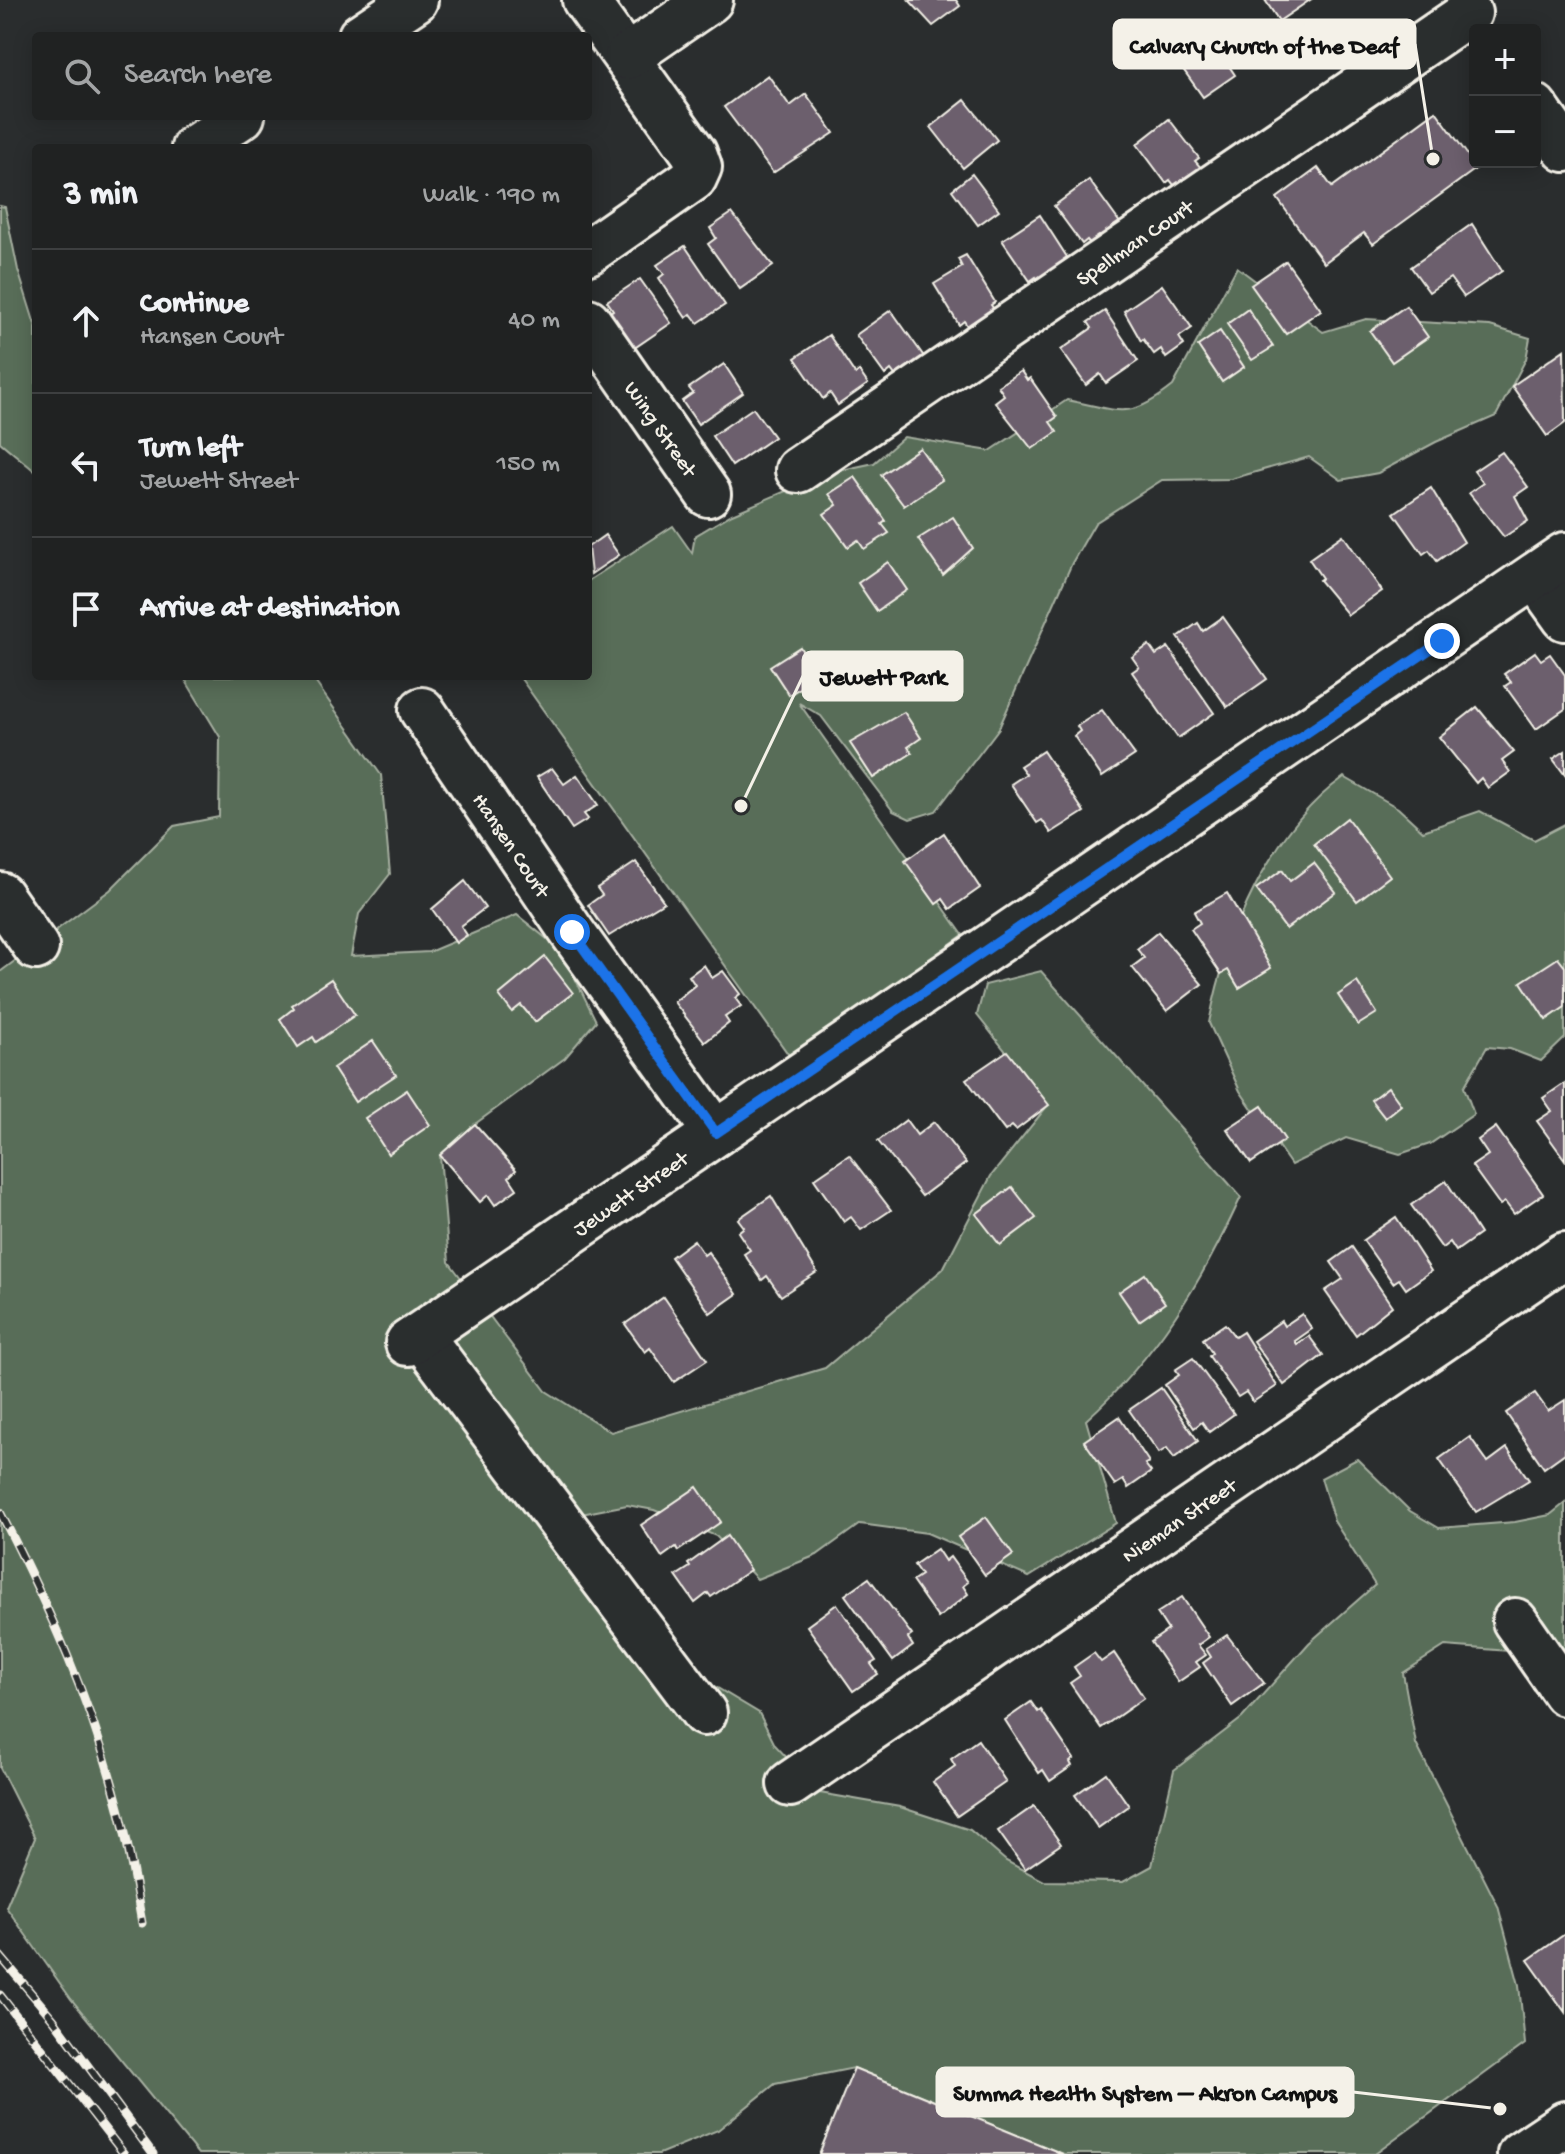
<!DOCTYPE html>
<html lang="en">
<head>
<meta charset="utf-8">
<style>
	:root { --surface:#202222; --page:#2d2f2f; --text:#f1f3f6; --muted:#a2a4a5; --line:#3d3f40 }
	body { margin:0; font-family:"Gochi Hand",sans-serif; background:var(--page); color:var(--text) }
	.controls { position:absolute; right:24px; top:24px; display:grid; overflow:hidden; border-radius:8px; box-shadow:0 4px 20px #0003 }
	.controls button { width:72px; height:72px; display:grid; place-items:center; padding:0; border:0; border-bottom:2px solid var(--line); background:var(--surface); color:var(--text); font:40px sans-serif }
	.stop { position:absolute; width:24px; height:24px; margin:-18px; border:6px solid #1a73e8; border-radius:50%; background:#fff }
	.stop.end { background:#1a73e8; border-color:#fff; box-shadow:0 2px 8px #0008 }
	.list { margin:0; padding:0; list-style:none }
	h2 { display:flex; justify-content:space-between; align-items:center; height:104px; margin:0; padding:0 32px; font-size:34px }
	h2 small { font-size:26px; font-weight:400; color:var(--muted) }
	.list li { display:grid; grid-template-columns:52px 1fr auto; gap:24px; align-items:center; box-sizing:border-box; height:144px; padding:0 32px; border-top:2px solid var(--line) }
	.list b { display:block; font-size:30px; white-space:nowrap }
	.list p { margin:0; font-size:26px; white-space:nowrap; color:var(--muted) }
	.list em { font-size:26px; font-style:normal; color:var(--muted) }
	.icon { flex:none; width:44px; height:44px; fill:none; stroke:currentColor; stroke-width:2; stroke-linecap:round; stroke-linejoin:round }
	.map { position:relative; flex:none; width:1565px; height:2154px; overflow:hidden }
	.search { position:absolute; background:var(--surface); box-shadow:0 4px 20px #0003; left:32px; top:32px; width:560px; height:88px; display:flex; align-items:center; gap:20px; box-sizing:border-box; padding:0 28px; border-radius:8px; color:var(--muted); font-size:30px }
	.panel { position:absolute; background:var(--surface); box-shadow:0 4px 20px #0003; left:32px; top:144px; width:560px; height:536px; border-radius:8px }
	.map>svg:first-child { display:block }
	.green { fill:#586d59; stroke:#a6afa0; stroke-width:2 }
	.building { fill:#6c5f6d; stroke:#f4f1e8; stroke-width:2 }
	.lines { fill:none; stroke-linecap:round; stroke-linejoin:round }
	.minor-casing { stroke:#f4f1e8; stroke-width:50 }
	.minor { stroke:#2a2d2e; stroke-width:44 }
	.rail-casing { stroke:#f4f1e8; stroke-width:9 }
	.rail { stroke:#2a2d2e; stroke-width:6; stroke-dasharray:18; stroke-linecap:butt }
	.route { stroke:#1a73e8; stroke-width:10 }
	.labels { text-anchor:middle; stroke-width:6; stroke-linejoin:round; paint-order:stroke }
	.street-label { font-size:22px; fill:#f4f1e8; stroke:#2a2d2e }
	.leader { fill:none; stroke:#f4f1e8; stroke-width:3 }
	.callout-dot { fill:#f4f1e8; stroke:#2a2d2e; stroke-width:3 }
	.callout { fill:#f4f1e8; stroke:#f4f1e8; stroke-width:3 }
	.callout-label { font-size:24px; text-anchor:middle; font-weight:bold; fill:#111 }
</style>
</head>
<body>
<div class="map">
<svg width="1565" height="2154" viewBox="0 0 1565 2154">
	<rect width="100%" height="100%" fill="#2a2d2e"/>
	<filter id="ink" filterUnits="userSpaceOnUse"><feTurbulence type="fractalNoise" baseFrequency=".0125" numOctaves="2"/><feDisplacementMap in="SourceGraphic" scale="16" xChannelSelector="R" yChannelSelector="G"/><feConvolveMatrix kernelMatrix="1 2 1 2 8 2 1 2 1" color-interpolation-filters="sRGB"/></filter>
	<g filter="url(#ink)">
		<g class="green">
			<path d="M0 206 5 207 18 270 36 328V472L0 442Z"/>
			<path d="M1237 267 1323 332 1366 319 1490 326 1530 338 1526 359 1496 416 1436 442 1378 473 1341 480 1309 457 1231 479 1162 480 1095 523 1072 563 999 728 936 811 910 819 893 811 821 716 799 703 963 935 791 1058 519 676H588V581L673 526 692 553 695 536 732 514 828 473 874 463 904 437 990 451 1067 400C1118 410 1128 422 1173 386Z"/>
			<path d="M183 676H311L381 775 390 874 359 914 351 956 429 952 517 915 562 951 596 1021 565 1058 475 1124 440 1155 449 1262 546 1391 611 1432 825 1368 943 1269 991 1176 1048 1105 977 1015 985 985 1041 971 1241 1197C1202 1282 1156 1357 1086 1420L1116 1523 1029 1577 927 1533 860 1524 817 1555 757 1579 716 1536 654 1510 627 1505 576 1515 634 1638 759 1713 775 1745 820 1793 900 1807 970 1830 1006 1861 1044 1881 1123 1882 1152 1866 1174 1770 1242 1718 1309 1643 1375 1585 1334 1521 1321 1478 1357 1459 1410 1511 1439 1528 1515 1522 1550 1515 1565 1503V1648L1559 1655 1445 1646 1403 1673 1416 1744 1498 1906 1519 1985 1525 2044 1375 2154H1063L854 2068 775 2084 718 2130 659 2154H198L71 1999 6 1907 35 1838 0 1768V972L110 890 174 826 219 817 220 737Z"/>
			<path d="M1344 777 1398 808 1423 831 1480 811 1534 840 1565 824V1038L1541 1061 1510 1049 1487 1047 1464 1087 1474 1114 1430 1144 1400 1154 1346 1138 1291 1165 1240 1091 1209 1023C1226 934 1270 830 1344 777Z"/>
		</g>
		<g class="building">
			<path d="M909 0H956L960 6 933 26Z"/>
			<path d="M1265 0H1310L1279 21Z"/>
			<path d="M1213 42 1235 75 1203 97 1180 65Z"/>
			<path d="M768 75 790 106 806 94 834 133 773 173 724 107Z"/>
			<path d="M965 100 997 140 963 168 931 127Z"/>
			<path d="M1436 111 1477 168 1373 244 1364 233 1324 263 1277 198 1318 168 1332 187Z"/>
			<path d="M1169 119 1199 158 1195 161 1203 170 1177 189 1170 180 1166 183 1137 144Z"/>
			<path d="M972 174 999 210 978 225 952 190Z"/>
			<path d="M1089 180 1123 227 1094 248 1087 240 1082 244 1054 206Z"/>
			<path d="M732 213 773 266 740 289 708 244 716 238 710 228Z"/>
			<path d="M1040 215 1067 257 1064 259 1069 268 1042 286 1036 277 1030 281 1002 240Z"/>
			<path d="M1472 224 1502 271 1464 297 1450 278 1429 292 1411 267Z"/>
			<path d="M685 246 725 305 698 323 691 314 686 318 659 278 664 274 657 265Z"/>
			<path d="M966 255 995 302 991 305 998 315 971 332 964 321 959 325 934 284 962 267 958 259Z"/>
			<path d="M1286 261 1321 310 1286 334 1251 285Z"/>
			<path d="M640 279 671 323 630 351 606 315 613 310 607 301Z"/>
			<path d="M1162 285 1192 328 1179 337 1184 345 1166 358 1161 349 1154 354 1143 339 1141 341 1124 311Z"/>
			<path d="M1406 306 1428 337 1392 362 1370 331Z"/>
			<path d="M1248 309 1273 347 1252 360 1227 324Z"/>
			<path d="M891 310 925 358 898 379 891 370 885 375 856 335Z"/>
			<path d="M1105 311 1138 361 1106 383 1100 374 1086 385 1061 350 1092 328 1088 322Z"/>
			<path d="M1220 331 1244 367 1222 382 1198 346Z"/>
			<path d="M829 335 855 374 859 371 868 384 838 405 830 393 823 399 795 358Z"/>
			<path d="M1564 350 1565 423 1547 436 1512 386Z"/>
			<path d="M724 364 743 393 698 424 682 401 693 393 689 388Z"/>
			<path d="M1021 371 1027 380 1030 378 1057 417 1050 422 1057 432 1032 449 995 402 1004 395 998 386Z"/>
			<path d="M753 408 774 437 732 466 712 436Z"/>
			<path d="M920 448 942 480 904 506 881 475Z"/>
			<path d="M1502 452 1528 487 1515 496 1528 521 1504 537 1469 493 1483 483 1474 471Z"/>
			<path d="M855 477 886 521 882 524 889 533 864 549 858 540 848 547 824 514 837 505 829 494Z"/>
			<path d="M1431 488 1464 542 1437 561 1429 550 1423 554 1394 513Z"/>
			<path d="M953 517 973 548 943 575 918 539Z"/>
			<path d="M605 535 619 555 591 574 588 547Z"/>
			<path d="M1343 535 1382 591 1348 615 1319 580 1322 578 1309 559Z"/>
			<path d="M888 562 907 590 877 611 858 583Z"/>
			<path d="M1223 617 1267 679 1227 707 1178 637 1198 623 1203 631Z"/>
			<path d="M1149 645 1156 655 1168 647 1214 713 1178 738 1132 672 1139 667 1132 657Z"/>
			<path d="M800 647 818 676 789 695 770 666Z"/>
			<path d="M1535 652 1541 660 1550 654 1565 675V709L1536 729 1505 686 1511 682 1504 674Z"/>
			<path d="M1477 707 1514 752 1502 761 1510 772 1488 788 1481 778 1476 783 1439 737Z"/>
			<path d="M1102 710 1135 755 1102 777 1074 736 1080 731 1077 726Z"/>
			<path d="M904 712 921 738 908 747 912 753 873 778 850 743Z"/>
			<path d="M1043 751 1084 812 1051 833 1042 820 1037 823 1011 784 1026 774 1020 766Z"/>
			<path d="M1565 751V775L1553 759Z"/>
			<path d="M552 768 564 784 577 775 598 805 584 814 588 819 572 829 537 777Z"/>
			<path d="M1347 818 1390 876 1357 901 1314 844Z"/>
			<path d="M944 833 980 888 950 909 943 899 936 904 905 861Z"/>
			<path d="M636 862 664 902 609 936 588 905 602 895 597 888Z"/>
			<path d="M1314 863 1336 892 1286 929 1256 889 1282 870 1290 881Z"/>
			<path d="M465 881 485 908 461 926 467 935 456 943 432 909Z"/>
			<path d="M1227 893 1271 968 1239 988 1228 970 1221 974 1191 929 1200 923 1194 912Z"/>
			<path d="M1158 932 1202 984 1167 1011 1132 967 1144 958 1137 949Z"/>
			<path d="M545 957 573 993 535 1022 521 1005 512 1012 499 995Z"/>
			<path d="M1558 958 1565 967V1007L1546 1020 1521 982Z"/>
			<path d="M704 965 712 978 723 971 740 994 735 998 741 1006 725 1017 729 1023 705 1042 674 1002 695 985 689 976Z"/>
			<path d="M331 979 355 1015 316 1042 313 1037 298 1047 280 1019 294 1008 292 1005Z"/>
			<path d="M1357 982 1377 1013 1358 1025 1338 995Z"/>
			<path d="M373 1041 396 1075 355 1102 333 1068Z"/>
			<path d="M1007 1051 1049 1105 1016 1130 1012 1126 1005 1131 966 1079Z"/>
			<path d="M1565 1083V1160L1537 1121 1552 1111 1543 1098Z"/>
			<path d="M1388 1087 1401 1105 1385 1118 1371 1100Z"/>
			<path d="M407 1090 430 1125 388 1154 365 1118Z"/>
			<path d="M1262 1106 1285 1140 1251 1163 1227 1129Z"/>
			<path d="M906 1120 917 1135 934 1122 966 1163 922 1196 878 1141Z"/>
			<path d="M475 1124 516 1170 509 1177 517 1189 495 1205 488 1195 480 1202 440 1155Z"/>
			<path d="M1496 1127 1543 1194 1514 1214 1505 1202 1500 1205 1472 1166 1488 1155 1478 1140Z"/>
			<path d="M849 1155 891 1210 861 1230 851 1217 844 1222 814 1179Z"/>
			<path d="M1446 1181 1480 1234 1456 1251 1450 1242 1442 1248 1411 1205Z"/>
			<path d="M1012 1187 1036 1218 1000 1245 976 1214Z"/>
			<path d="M771 1196 817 1272 781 1296 767 1276 762 1280 744 1254 750 1250 738 1232 744 1227 738 1219Z"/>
			<path d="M1396 1217 1431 1271 1406 1289 1399 1279 1393 1283 1363 1240Z"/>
			<path d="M694 1240 704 1255 708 1252 737 1294 710 1313 671 1257Z"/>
			<path d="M1352 1247 1392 1306 1356 1335 1325 1291 1343 1279 1331 1262Z"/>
			<path d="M1145 1274 1165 1303 1139 1321 1119 1292Z"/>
			<path d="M664 1297 707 1360 674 1382 650 1348 645 1352 625 1324Z"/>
			<path d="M1302 1314 1312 1329 1295 1341 1297 1344 1309 1336 1323 1355 1284 1385 1253 1341 1281 1321 1284 1326Z"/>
			<path d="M1225 1324 1235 1337 1243 1332 1277 1386 1253 1402 1246 1392 1238 1397 1209 1356 1212 1353 1203 1339Z"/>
			<path d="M1193 1358 1234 1414 1209 1432 1202 1422 1194 1428 1165 1385 1179 1375 1175 1370Z"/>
			<path d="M1161 1388 1198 1441 1174 1458 1167 1448 1159 1453 1129 1410Z"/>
			<path d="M1535 1393 1548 1411 1565 1400V1453L1544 1468 1506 1413Z"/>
			<path d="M1119 1417 1149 1462 1145 1464 1151 1472 1128 1488 1123 1480 1115 1485 1084 1441Z"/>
			<path d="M1470 1437 1488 1462 1507 1448 1529 1480 1476 1512 1439 1459Z"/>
			<path d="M697 1487 721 1522 678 1551 676 1547 662 1557 641 1525Z"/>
			<path d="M986 1517 1013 1555 985 1575 958 1537Z"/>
			<path d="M727 1536 750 1570 711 1597 708 1593 695 1603 676 1576 690 1567 688 1564Z"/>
			<path d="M937 1549 945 1561 950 1557 968 1582 963 1586 968 1594 938 1618 912 1581 921 1575 914 1565Z"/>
			<path d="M869 1578 912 1635 908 1638 913 1646 893 1661 845 1595Z"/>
			<path d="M1182 1597 1209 1637 1198 1645 1206 1655 1196 1662 1200 1667 1178 1682 1151 1642 1168 1630 1157 1613Z"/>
			<path d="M837 1604 876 1661 871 1664 878 1674 853 1691 807 1626Z"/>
			<path d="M1227 1635 1264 1683 1232 1706 1203 1663 1211 1657 1206 1649Z"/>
			<path d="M1094 1653 1101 1662 1114 1653 1144 1698 1101 1728 1070 1683 1080 1676 1074 1667Z"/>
			<path d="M1031 1702 1038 1712 1041 1710 1074 1759 1070 1762 1072 1766 1050 1781 1043 1770 1039 1773 1005 1720Z"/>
			<path d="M978 1740 1006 1782 957 1816 933 1782 955 1766 951 1759Z"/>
			<path d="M1106 1773 1129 1806 1098 1828 1075 1795Z"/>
			<path d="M1034 1806 1061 1844 1025 1869 998 1831Z"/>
			<path d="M1565 1934V2012L1528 1960Z"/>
			<path d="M854 2068 1063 2154H819Z"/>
		</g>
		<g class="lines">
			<g class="minor-casing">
				<g id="minor">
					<path d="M585 0 694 153 699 167 694 178 588 252"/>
					<path d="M361 36 415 0"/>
					<path d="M627 57 710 0"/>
					<path d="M1535 107 1565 149"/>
					<path d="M194 148 242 116"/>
					<path id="s1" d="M588 321 708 494"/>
					<path id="s2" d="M798 470 1469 13"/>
					<path d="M1535 576 1565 618"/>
					<path id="s3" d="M422 710 572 932 716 1133"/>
					<path d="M0 895 36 947"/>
					<path d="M420 1335 704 1713"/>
					<path id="s4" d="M408 1343 1565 555"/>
					<path d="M1515 1621 1565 1693"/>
					<path id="s5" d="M790 1784 1565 1255"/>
					<path d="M1520 2154 1565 2124"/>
				</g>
			</g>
			<use href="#minor" class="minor"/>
			<g class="rail-casing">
				<g id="rail">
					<path d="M0 1512C49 1607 92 1704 119 1808 129 1846 135 1885 142 1923"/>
					<path d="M0 1956 54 2020 153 2154"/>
					<path d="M0 1995 124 2154"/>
				</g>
			</g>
			<use href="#rail" class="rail"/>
		</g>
	</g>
	<g class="lines" filter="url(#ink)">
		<path class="route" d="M572 932 716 1133 1442 641"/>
	</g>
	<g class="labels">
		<g class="street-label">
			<text dy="8" stroke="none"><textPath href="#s2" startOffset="406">Spellman Court</textPath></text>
			<text dy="8" stroke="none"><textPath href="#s1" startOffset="130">Wing Street</textPath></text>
			<text dy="8" stroke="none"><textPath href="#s3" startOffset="162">Hansen Court</textPath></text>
			<text dy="8" stroke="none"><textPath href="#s4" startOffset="268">Jewett Street</textPath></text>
			<text dy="8" stroke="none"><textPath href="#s5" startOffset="470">Nieman Street</textPath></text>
		</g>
	</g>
	<path class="leader" d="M1433 159L1415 44M741 806L803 676M1500 2109L1353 2092"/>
	<g class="callout-dot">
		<circle cx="1433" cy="159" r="8"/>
		<circle cx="741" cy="806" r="8"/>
		<circle cx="1500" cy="2109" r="8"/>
	</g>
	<g class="callout">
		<rect x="1114" y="20" width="301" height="48" rx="8"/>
		<rect x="803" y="652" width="159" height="48" rx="8"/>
		<rect x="937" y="2068" width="416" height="48" rx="8"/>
	</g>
	<g class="callout-label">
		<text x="1264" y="53">Calvary Church of the Deaf</text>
		<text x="883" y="684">Jewett Park</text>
		<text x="1145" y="2100">Summa Health System – Akron Campus</text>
	</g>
</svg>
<div class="controls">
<button>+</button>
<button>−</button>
</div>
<div class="stop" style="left:572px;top:932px"></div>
<div class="stop end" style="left:1442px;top:641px"></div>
<div class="search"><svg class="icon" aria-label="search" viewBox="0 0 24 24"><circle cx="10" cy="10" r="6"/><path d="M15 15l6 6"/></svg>Search here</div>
<section class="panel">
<h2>3 min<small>Walk · 190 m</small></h2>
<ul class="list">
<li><svg class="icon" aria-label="ahead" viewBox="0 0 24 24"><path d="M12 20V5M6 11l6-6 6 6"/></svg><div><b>Continue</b><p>Hansen Court</p></div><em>40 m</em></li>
<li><svg class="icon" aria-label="left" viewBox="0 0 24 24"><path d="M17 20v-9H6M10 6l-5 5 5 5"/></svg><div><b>Turn left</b><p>Jewett Street</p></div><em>150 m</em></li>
<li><svg class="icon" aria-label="arrive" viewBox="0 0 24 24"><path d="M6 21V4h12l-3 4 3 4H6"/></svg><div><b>Arrive at destination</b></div></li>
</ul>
</section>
</div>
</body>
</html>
